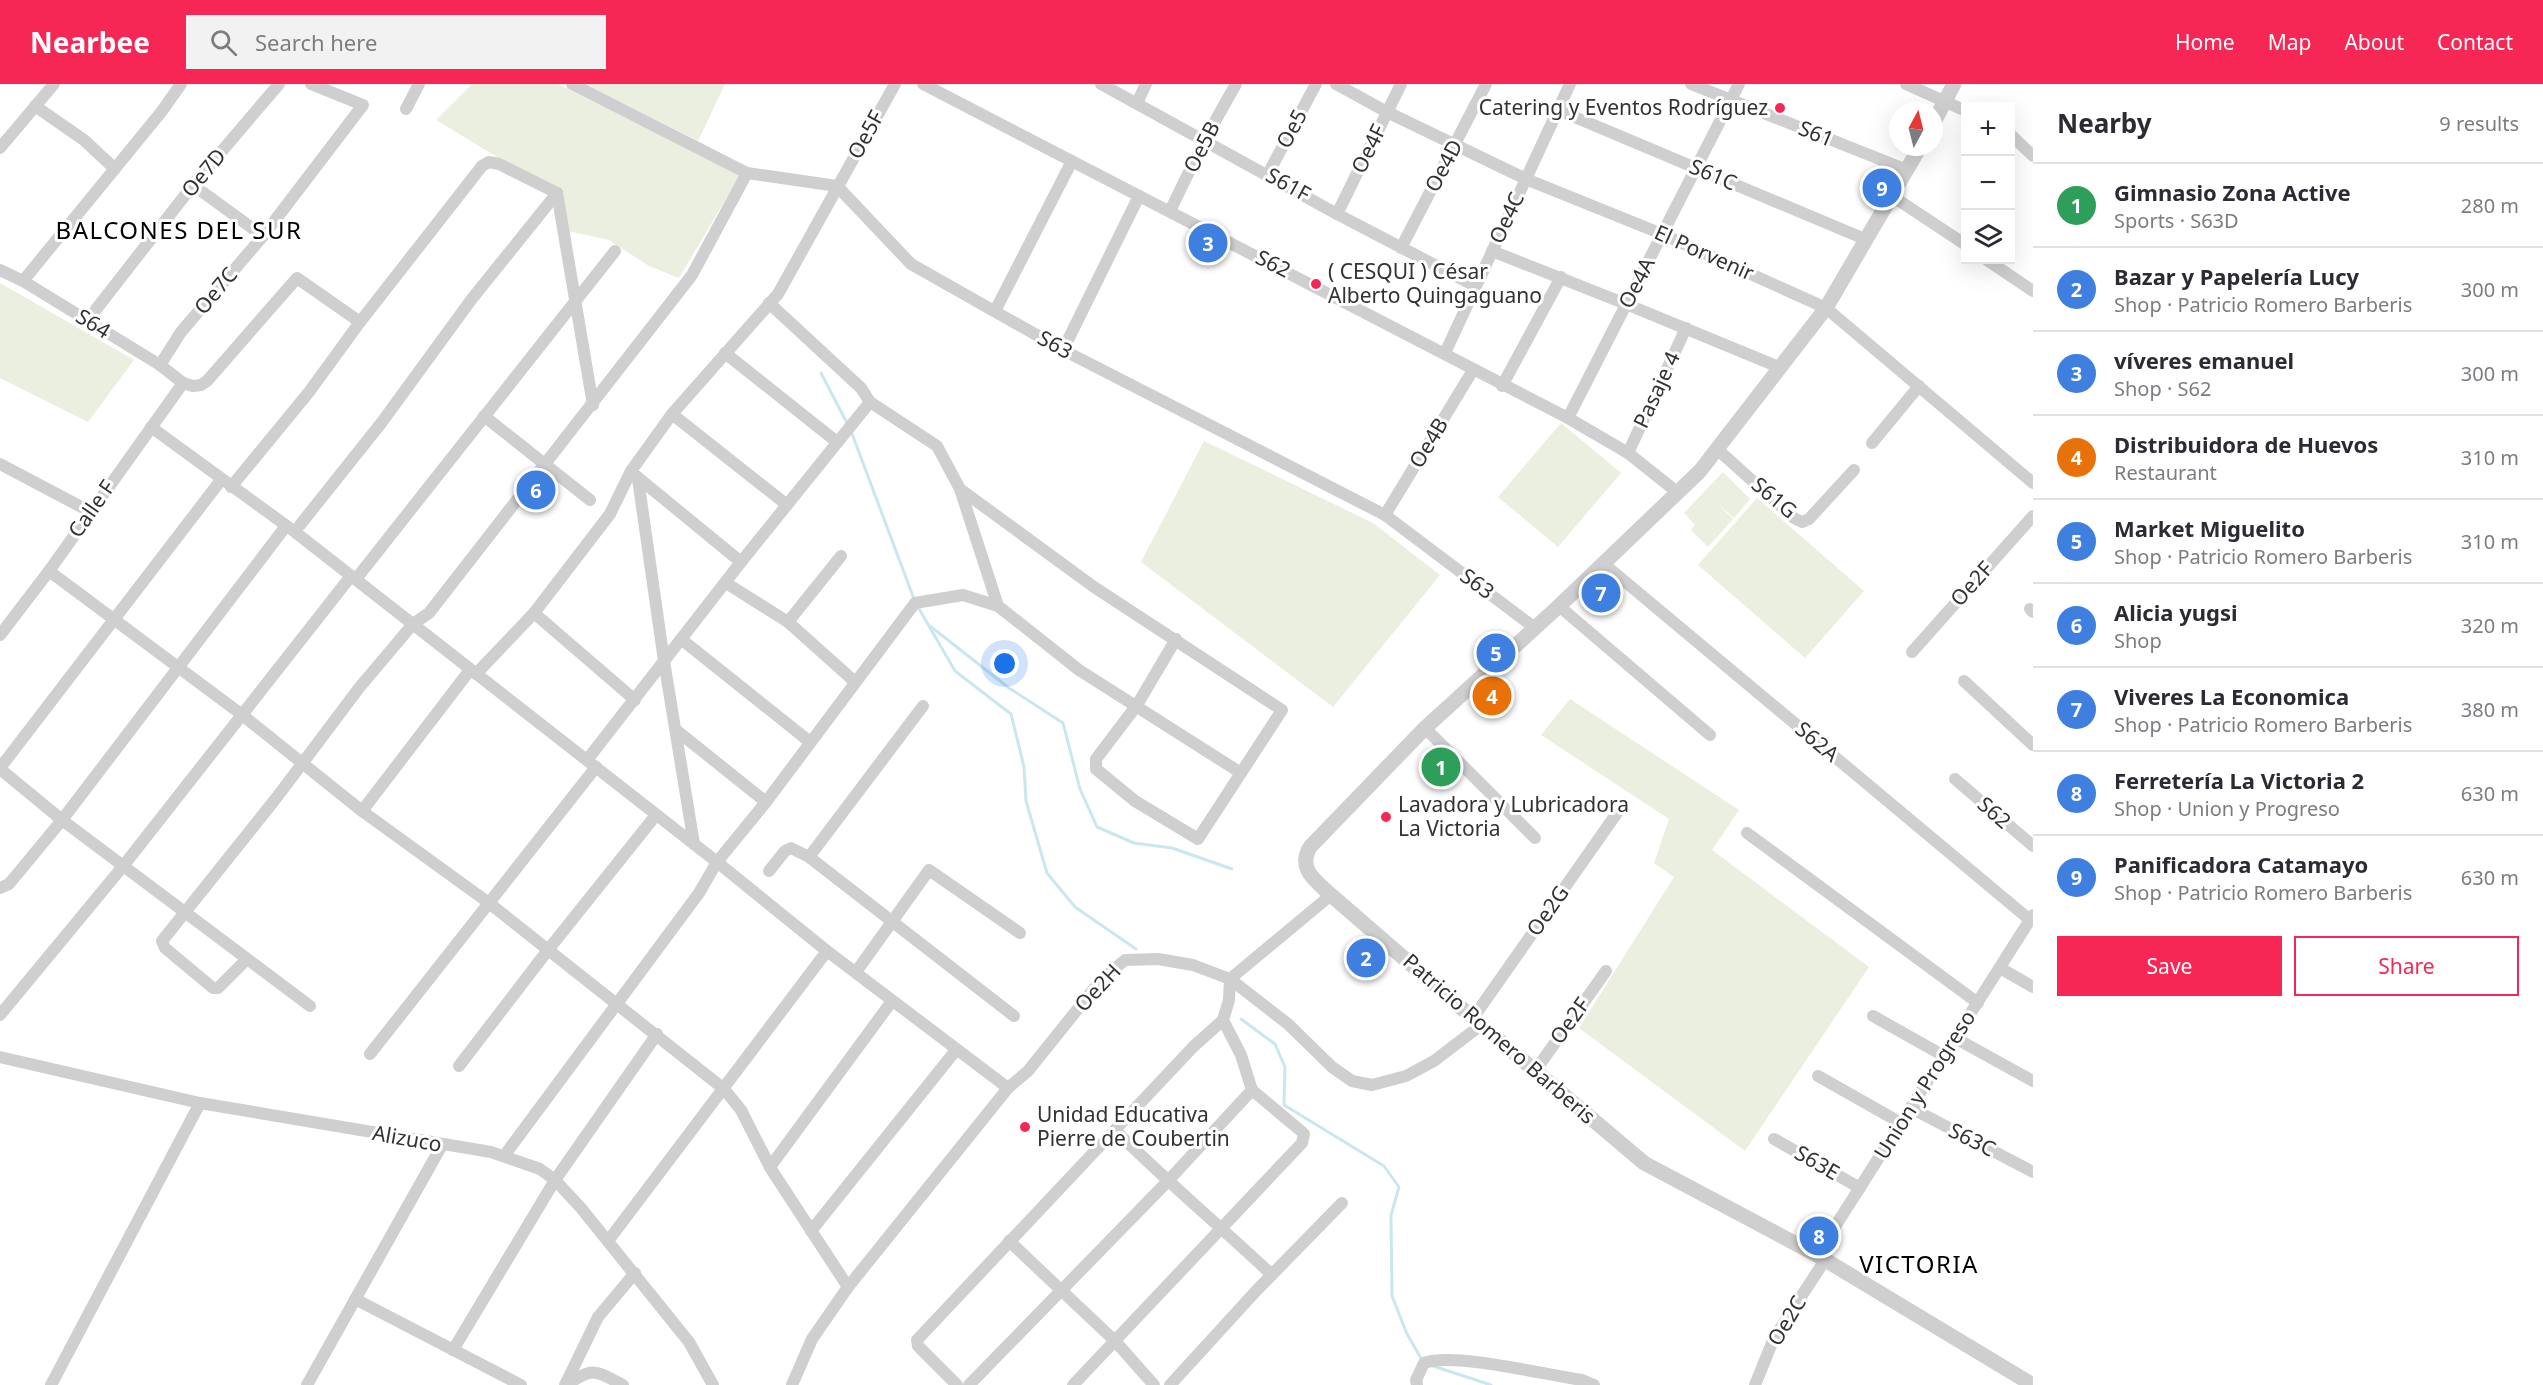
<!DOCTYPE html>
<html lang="en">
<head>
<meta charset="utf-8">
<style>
	:root { --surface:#fff; --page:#f2f2f3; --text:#2b2b33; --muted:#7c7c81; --line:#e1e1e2; --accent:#f62655 }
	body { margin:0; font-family:"Noto Sans",sans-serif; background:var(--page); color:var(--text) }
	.controls { position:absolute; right:18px; top:18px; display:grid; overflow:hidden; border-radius:0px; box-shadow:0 6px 24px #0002 }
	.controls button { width:54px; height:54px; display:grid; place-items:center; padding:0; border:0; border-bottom:2px solid var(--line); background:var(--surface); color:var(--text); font:30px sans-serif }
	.compass { position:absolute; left:1889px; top:18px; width:54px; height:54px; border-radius:50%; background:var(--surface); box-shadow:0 6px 24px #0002; rotate:7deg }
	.you { position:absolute; left:1005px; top:580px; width:21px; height:21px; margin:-15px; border:4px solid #fff; border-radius:50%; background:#1a73e8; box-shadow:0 0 0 9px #1a73e833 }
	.badge { display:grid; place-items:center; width:39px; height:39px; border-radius:50%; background:var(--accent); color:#fff; font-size:20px; font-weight:700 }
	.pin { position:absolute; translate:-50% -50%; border:3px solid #fff; box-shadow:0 2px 6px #0006 }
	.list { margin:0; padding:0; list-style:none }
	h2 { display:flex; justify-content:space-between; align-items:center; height:78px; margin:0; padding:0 24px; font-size:26px }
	h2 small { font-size:20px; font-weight:400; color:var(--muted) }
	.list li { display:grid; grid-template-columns:39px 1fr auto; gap:18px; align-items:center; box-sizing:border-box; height:84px; padding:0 24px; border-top:2px solid var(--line) }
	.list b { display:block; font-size:22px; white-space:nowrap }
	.list p { margin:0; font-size:20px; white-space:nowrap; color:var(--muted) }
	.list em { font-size:20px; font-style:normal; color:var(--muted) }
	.actions { display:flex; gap:12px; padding:18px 24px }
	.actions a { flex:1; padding:14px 0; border:2px solid var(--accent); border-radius:0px; text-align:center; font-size:21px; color:var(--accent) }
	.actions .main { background:var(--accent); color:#fff }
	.icon { flex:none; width:33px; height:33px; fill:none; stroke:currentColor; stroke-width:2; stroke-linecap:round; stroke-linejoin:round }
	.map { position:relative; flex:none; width:2033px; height:1301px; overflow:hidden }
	header { display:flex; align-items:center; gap:36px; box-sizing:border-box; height:84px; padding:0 30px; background:var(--accent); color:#fff }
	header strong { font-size:28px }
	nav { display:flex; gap:33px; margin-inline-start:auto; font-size:21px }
	.search { width:420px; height:54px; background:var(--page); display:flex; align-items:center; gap:15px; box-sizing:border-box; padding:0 21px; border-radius:0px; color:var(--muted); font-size:22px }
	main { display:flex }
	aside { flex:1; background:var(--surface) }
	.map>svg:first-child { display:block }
	.green { fill:#eaefdf }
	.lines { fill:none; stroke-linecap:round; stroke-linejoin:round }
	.stream { stroke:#cae7f0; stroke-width:3 }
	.minor { stroke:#cfcfcf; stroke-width:12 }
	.tertiary { stroke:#cfcfcf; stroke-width:15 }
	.poi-dot { fill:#f62655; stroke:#fff; stroke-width:2 }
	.labels { text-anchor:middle; stroke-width:6; stroke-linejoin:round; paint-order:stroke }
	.poi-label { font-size:21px; fill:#323232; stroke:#fff; text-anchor:start }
	.street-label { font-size:21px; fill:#323232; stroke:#fff }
	.quarter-label { font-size:24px; letter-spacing:1.5px; fill:#000; stroke:#fff }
</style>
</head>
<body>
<header>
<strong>Nearbee</strong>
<div class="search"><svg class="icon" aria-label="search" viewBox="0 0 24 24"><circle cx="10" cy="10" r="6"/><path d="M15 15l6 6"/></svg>Search here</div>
<nav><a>Home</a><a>Map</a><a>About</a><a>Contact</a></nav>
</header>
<main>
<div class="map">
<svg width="2033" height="1301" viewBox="0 0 2033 1301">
	<rect width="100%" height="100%" fill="#fff"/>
	<g class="green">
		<path d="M472 0H558L740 91 679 194 649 182 609 156 563 146 557 109 436 36Z"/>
		<path d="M586 0H725L698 57Z"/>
		<path d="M0 199 134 276 88 338 0 294Z"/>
		<path d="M1561 339 1621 389 1558 463 1498 413Z"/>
		<path d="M1204 357 1373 439 1440 491 1333 623 1141 478Z"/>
		<path d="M1723 388 1750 415 1734 434 1715 418 1733 435 1708 463 1691 446 1695 441 1684 429Z"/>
		<path d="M1757 414 1864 507 1805 574 1698 481Z"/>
		<path d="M1570 615 1739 726 1712 766 1869 883 1745 1067 1579 944 1674 793 1654 779 1669 735 1541 651Z"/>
	</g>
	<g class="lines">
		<g class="stream">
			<path d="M821 289 848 341"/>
			<path d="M851 347 914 515"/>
			<path d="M918 523 955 587 1011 630 1024 683 1026 717 1047 789 1075 823 1136 865"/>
			<path d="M930 542 1009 604 1063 639 1080 705 1097 743 1134 759 1172 764 1232 785"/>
			<path d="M1241 935 1275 960 1285 983 1284 1021 1384 1082 1399 1103 1391 1131 1392 1212 1407 1250 1422 1276"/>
			<path d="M1433 1282 1491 1301"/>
		</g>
		<g class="minor">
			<path d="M572 0 747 89 837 102 911 180 1063 266 1385 431 1535 544"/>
			<path d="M923 0 1568 334 1628 369 1677 408"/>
			<path d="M1101 0 1337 130 1475 202"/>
			<path d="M1336 0 1387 28 1526 95 1662 150 1826 224 2033 399"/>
			<path d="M1691 0 1907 86"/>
			<path d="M1906 0 1966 27"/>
			<path d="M1137 19 1146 0"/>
			<path d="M35 22 84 56 115 85"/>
			<path d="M406 25 419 0"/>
			<path d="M1558 26 1867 156"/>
			<path d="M2010 50 2033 72"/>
			<path d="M0 64 54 0"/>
			<path d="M1268 90 1316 0"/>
			<path d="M193 101 263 152"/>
			<path d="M557 109 593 321"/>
			<path d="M1892 112 1966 161"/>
			<path d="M1170 127 1205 55 1236 0"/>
			<path d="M1337 130 1401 0"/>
			<path d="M1401 164 1486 0"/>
			<path d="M1492 167 1626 220 1781 284"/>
			<path d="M1987 176 2033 207"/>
			<path d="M0 186 23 197 160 281 183 299 193 302 201 301 207 297 297 194 360 238"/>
			<path d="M23 197 162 27 181 0"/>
			<path d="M769 219 861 304 870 318 937 362 960 405 998 522 1079 586 1241 689"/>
			<path d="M995 227 1072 77"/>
			<path d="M87 237 193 101 279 0"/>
			<path d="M1063 266 1139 112"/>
			<path d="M725 269 837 358"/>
			<path d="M1445 269 1570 0"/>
			<path d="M160 281 181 248 263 152 363 21 311 0"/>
			<path d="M1502 302 1561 193"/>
			<path d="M672 330 787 421"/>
			<path d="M484 332 590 416"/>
			<path d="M1568 334 1739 0"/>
			<path d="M151 343 295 448 717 778 827 867 1008 1004"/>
			<path d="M1872 359 1919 302"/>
			<path d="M1717 365 1794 434 1802 438 1809 435 1854 386"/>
			<path d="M1628 369 1686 244"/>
			<path d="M0 380 91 428"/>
			<path d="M636 392 741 478"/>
			<path d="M638 395 664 577 694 760"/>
			<path d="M231 403 309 308 360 238 482 82 489 78 499 80 557 109"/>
			<path d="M960 405 1094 503 1282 626 1198 755 1135 717 1096 685V675L1137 621 1176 555"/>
			<path d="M1385 431 1473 286"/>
			<path d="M300 441 382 338 471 216 557 109"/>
			<path d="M1604 480 2030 836"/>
			<path d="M49 487 241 630 362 727 489 819 724 1005 741 1026 771 1085 848 1203"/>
			<path d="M356 495 615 167"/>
			<path d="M726 499 788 538 854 597"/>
			<path d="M1559 522 1710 651"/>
			<path d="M2030 525 2033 528"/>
			<path d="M534 529 635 616"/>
			<path d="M788 538 841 472"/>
			<path d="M0 551 49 487 183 299"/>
			<path d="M681 555 810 658"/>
			<path d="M1912 568 2033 432"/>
			<path d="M476 590 534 529 610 430 631 387 672 330 778 210 895 0"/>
			<path d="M1964 597 2033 661"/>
			<path d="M1425 644 1535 754"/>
			<path d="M676 646 766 718"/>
			<path d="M587 676 741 478 870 318"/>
			<path d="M0 684 221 396"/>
			<path d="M0 685 62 736 310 922"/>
			<path d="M1955 695 2033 762"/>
			<path d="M362 727 470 586"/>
			<path d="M1747 749 1978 919"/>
			<path d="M809 773 923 622"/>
			<path d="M769 787 785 767 791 764 809 773 1014 932"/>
			<path d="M0 804 9 800 62 736 286 442"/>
			<path d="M246 876 218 904H213L165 864 162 857 277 713 359 604 413 540 429 529 692 191 747 89"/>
			<path d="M2000 884 2033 903"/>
			<path d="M856 888 929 786 1020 849"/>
			<path d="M0 931 124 781 351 492"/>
			<path d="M1873 932 1944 972"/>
			<path d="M1473 934 1624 719"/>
			<path d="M1955 954 2033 997"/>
			<path d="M370 970 596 683"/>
			<path d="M0 973 200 1019 491 1068 540 1085 555 1096 581 1124 689 1258 713 1301"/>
			<path d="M459 982 548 866 656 731"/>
			<path d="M1535 987 1606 887"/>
			<path d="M1818 992 1901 1039"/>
			<path d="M1911 1024 2033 1088"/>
			<path d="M1116 1047C1166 1097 1220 1142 1272 1191"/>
			<path d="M1774 1055 1860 1104"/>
			<path d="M504 1072 699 809 717 778 766 718 915 519 963 511 998 522"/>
			<path d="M770 1083 892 917"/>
			<path d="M811 1147 956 966"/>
			<path d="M608 1157 827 867"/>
			<path d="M1009 1157 1115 1257 1154 1301"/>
			<path d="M1817 1171 2033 831"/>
			<path d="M355 1215 521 1301"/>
			<path d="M453 1266 555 1096 657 950"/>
			<path d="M51 1301 200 1019"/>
			<path d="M307 1301 442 1061"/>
			<path d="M565 1301 598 1233 635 1189"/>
			<path d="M567 1301C593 1282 596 1287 623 1301"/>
			<path d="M792 1301 812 1255 848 1203 1008 1004 1028 987 1101 896 1125 876 1158 875 1193 881 1230 895 1288 940 1332 983 1352 997 1372 1001 1406 992 1434 977 1481 941"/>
			<path d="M957 1301 918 1262 917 1256 1193 963 1223 936"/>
			<path d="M969 1301 1167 1098 1252 1006 1241 971 1223 936 1229 916 1230 895 1331 811"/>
			<path d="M1073 1301 1302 1059 1304 1050 1301 1047 1252 1006"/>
			<path d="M1170 1301 1256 1207 1342 1119"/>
			<path d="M1417 1301 1416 1296 1424 1279C1454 1268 1546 1291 1582 1296L1594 1301"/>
			<path d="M1755 1301 1774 1254 1825 1176"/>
		</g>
		<g class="tertiary">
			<path d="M1934 38 1954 0"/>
			<path d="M1920 63 1826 224 1700 387 1559 522 1425 644 1310 763C1297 785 1316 797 1331 811L1481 941 1644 1079 1817 1171 2033 1301"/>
		</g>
	</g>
	<g class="poi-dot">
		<circle cx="1780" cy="24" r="6"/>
		<circle cx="1316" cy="200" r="6"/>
		<circle cx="1386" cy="733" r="6"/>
		<circle cx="1025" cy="1043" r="6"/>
	</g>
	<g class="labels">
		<g class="poi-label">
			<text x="1768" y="31" text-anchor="end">Catering y Eventos Rodríguez</text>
			<text x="1328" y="195">( CESQUI ) César<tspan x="1328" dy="24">Alberto Quingaguano</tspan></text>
			<text x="1398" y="728">Lavadora y Lubricadora<tspan x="1398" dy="24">La Victoria</tspan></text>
			<text x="1037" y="1038">Unidad Educativa<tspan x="1037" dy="24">Pierre de Coubertin</tspan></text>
		</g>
		<g class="street-label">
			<text transform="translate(1292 45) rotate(-62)" y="7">Oe5</text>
			<text transform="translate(1816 50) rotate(22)" y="7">S61</text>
			<text transform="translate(866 51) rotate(-61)" y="7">Oe5F</text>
			<text transform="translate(1202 63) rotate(-63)" y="7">Oe5B</text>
			<text transform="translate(1369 65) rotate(-64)" y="7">Oe4F</text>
			<text transform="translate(1444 82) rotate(-62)" y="7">Oe4D</text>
			<text transform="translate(204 89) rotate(-50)" y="7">Oe7D</text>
			<text transform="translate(1713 91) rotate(23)" y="7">S61C</text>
			<text transform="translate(1288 101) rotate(29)" y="7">S61F</text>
			<text transform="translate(1507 134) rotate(-65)" y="7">Oe4C</text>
			<text transform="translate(1704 169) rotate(24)" y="7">El Porvenir</text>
			<text transform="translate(1273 180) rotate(27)" y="7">S62</text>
			<text transform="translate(1637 199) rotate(-63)" y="7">Oe4A</text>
			<text transform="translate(216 207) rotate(-50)" y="7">Oe7C</text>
			<text transform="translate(93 240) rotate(32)" y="7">S64</text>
			<text transform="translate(1055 261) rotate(29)" y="7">S63</text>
			<text transform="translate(1657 306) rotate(-65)" y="7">Pasaje 4</text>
			<text transform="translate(1429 359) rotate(-59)" y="7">Oe4B</text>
			<text transform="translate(1774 414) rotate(40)" y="7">S61G</text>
			<text transform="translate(92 425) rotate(-55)" y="7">Calle F</text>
			<text transform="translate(1477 500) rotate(37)" y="7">S63</text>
			<text transform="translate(1972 500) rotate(-48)" y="7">Oe2F</text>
			<text transform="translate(1817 658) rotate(40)" y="7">S62A</text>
			<text transform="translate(1994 729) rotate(41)" y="7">S62</text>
			<text transform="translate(1548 827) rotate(-55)" y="7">Oe2G</text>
			<text transform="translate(1098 904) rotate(-47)" y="7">Oe2H</text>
			<text transform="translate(1570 937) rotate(-54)" y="7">Oe2F</text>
			<text transform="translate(1499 955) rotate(41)" y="7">Patricio Romero Barberis</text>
			<text transform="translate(1925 1001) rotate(-58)" y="7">Union y Progreso</text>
			<text transform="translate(407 1055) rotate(10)" y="7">Alizuco</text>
			<text transform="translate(1972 1056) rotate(27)" y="7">S63C</text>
			<text transform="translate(1817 1079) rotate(30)" y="7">S63E</text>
			<text transform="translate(1787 1237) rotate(-59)" y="7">Oe2C</text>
		</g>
		<g class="quarter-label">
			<text x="179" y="155">BALCONES DEL SUR</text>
			<text x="1919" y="1189">VICTORIA</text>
		</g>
	</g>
</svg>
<div class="controls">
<button>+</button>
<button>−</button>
<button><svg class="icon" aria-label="layers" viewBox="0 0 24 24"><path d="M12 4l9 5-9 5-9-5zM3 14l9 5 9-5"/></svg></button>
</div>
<svg class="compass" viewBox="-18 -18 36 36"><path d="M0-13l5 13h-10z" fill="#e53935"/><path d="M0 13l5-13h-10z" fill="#7c7c81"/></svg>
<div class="you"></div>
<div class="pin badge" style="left:1441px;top:683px;background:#2e9e5b">1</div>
<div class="pin badge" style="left:1366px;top:874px;background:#3f7fe0">2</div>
<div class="pin badge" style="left:1208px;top:159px;background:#3f7fe0">3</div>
<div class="pin badge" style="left:1492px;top:612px;background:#e8710a">4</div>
<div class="pin badge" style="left:1496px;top:569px;background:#3f7fe0">5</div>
<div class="pin badge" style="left:536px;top:406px;background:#3f7fe0">6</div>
<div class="pin badge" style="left:1601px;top:509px;background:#3f7fe0">7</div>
<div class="pin badge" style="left:1819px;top:1152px;background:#3f7fe0">8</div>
<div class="pin badge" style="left:1882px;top:104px;background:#3f7fe0">9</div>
</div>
<aside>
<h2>Nearby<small>9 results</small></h2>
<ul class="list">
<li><span class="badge" style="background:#2e9e5b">1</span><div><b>Gimnasio Zona Active</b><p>Sports · S63D</p></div><em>280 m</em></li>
<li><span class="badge" style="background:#3f7fe0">2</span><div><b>Bazar y Papelería Lucy</b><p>Shop · Patricio Romero Barberis</p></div><em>300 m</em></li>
<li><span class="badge" style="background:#3f7fe0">3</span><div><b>víveres emanuel</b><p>Shop · S62</p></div><em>300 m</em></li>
<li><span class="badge" style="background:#e8710a">4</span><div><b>Distribuidora de Huevos</b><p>Restaurant</p></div><em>310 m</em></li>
<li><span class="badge" style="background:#3f7fe0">5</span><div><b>Market Miguelito</b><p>Shop · Patricio Romero Barberis</p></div><em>310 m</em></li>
<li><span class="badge" style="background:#3f7fe0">6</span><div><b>Alicia yugsi</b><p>Shop</p></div><em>320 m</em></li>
<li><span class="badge" style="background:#3f7fe0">7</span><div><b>Viveres La Economica</b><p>Shop · Patricio Romero Barberis</p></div><em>380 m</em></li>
<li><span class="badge" style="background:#3f7fe0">8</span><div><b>Ferretería La Victoria 2</b><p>Shop · Union y Progreso</p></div><em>630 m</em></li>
<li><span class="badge" style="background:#3f7fe0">9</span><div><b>Panificadora Catamayo</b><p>Shop · Patricio Romero Barberis</p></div><em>630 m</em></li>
</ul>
<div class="actions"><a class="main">Save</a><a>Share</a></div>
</aside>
</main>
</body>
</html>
